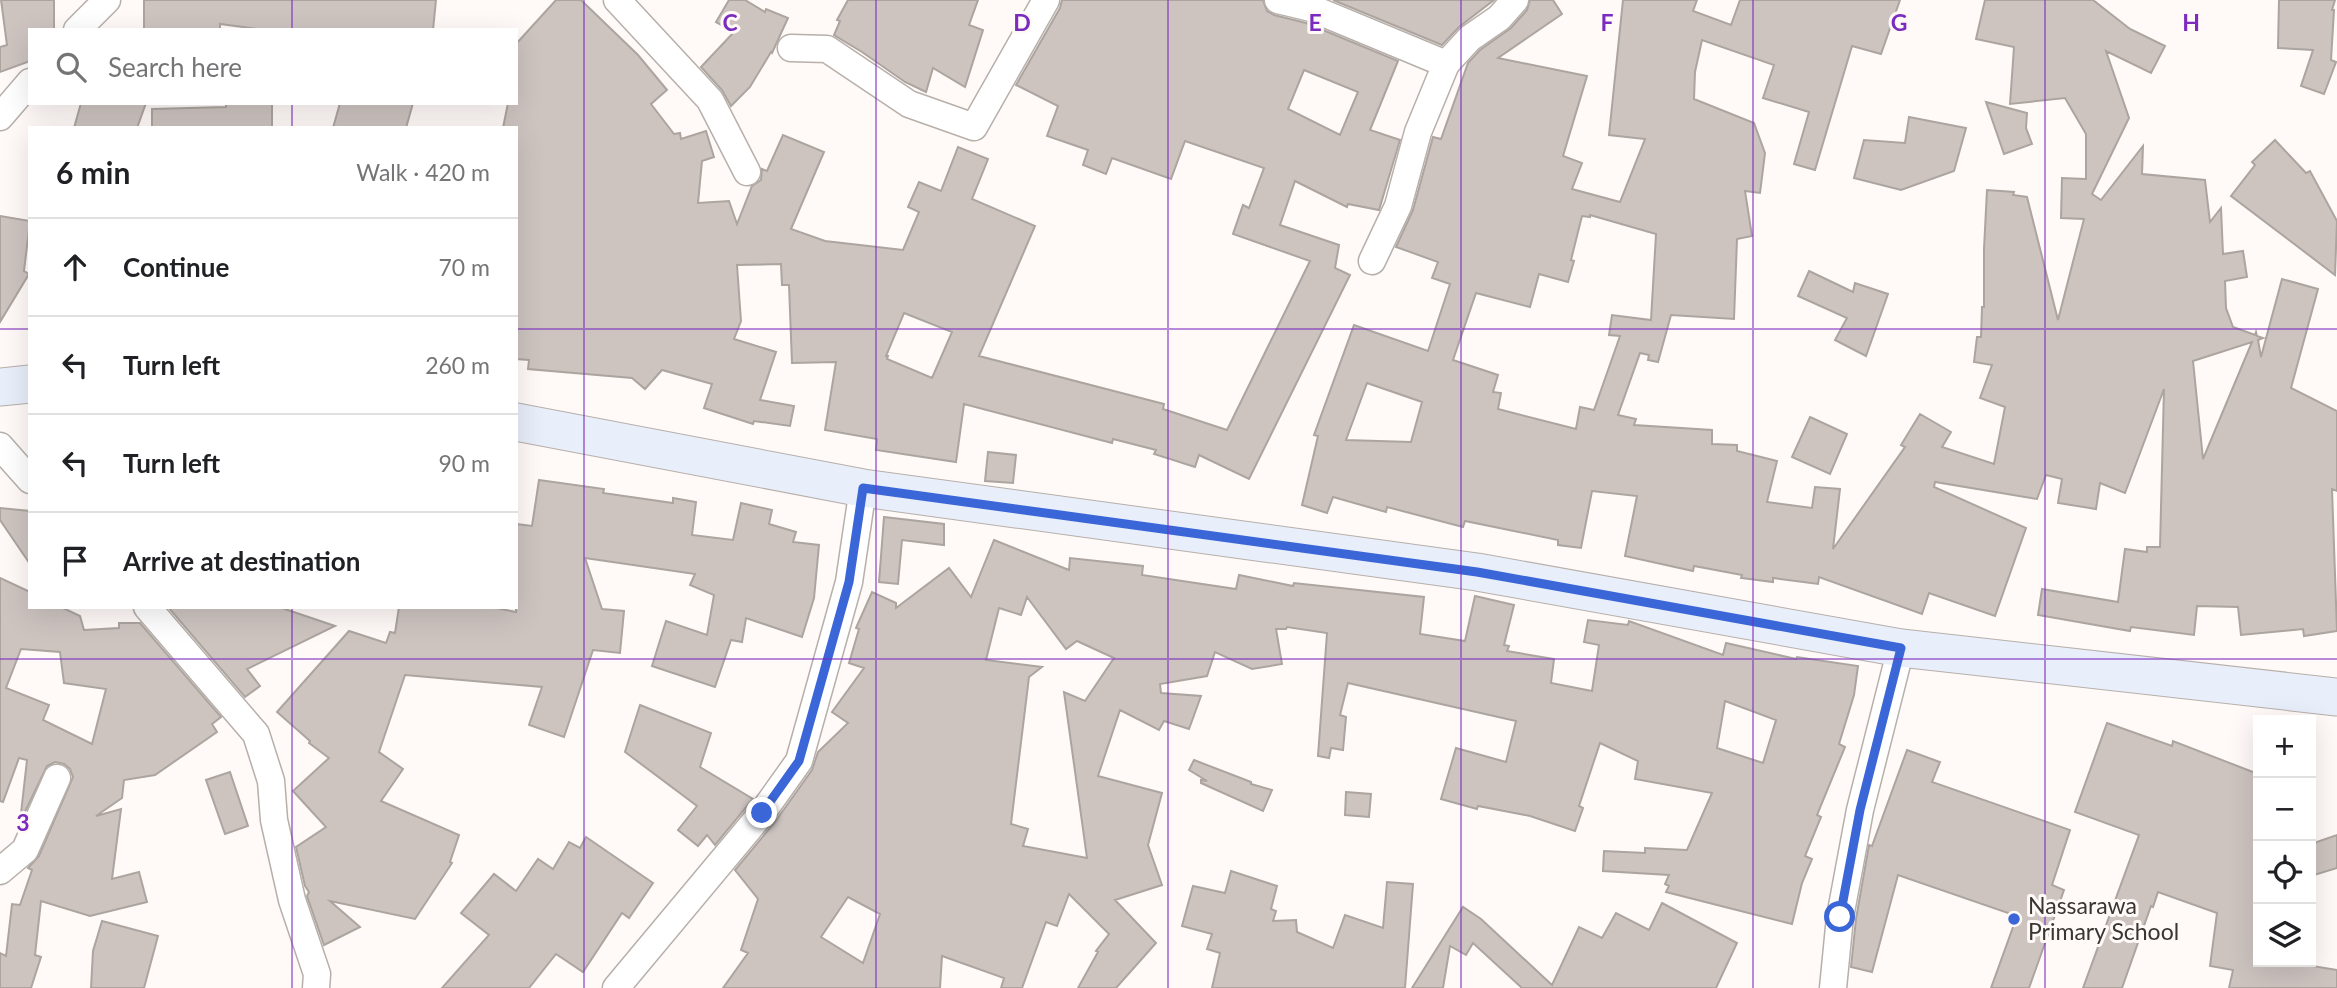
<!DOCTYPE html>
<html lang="en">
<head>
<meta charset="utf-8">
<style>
	:root { --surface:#fff; --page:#f6f6f6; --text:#202124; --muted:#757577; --line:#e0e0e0 }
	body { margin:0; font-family:Lato,sans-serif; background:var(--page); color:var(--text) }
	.controls { position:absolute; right:21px; bottom:21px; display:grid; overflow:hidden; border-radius:0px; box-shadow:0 7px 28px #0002 }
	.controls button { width:63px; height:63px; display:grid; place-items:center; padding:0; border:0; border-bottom:2px solid var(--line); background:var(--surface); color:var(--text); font:35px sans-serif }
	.stop { position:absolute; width:21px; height:21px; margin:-16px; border:5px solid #3b66d7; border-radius:50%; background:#fff }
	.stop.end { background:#3b66d7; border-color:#fff; box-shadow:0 2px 7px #0008 }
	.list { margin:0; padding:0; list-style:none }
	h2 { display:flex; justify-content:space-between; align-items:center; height:91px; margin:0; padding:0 28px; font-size:30px }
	h2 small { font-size:23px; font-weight:400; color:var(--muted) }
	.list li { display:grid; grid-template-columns:46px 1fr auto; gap:21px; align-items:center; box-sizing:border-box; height:98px; padding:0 28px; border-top:2px solid var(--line) }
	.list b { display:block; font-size:26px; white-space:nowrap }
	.list em { font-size:23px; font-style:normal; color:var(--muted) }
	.icon { flex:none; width:38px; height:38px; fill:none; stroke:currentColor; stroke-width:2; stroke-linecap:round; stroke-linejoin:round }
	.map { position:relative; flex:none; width:2337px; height:988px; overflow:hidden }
	.search { position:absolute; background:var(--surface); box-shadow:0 7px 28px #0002; left:28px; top:28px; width:490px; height:77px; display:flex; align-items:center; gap:18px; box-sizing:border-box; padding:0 24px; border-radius:0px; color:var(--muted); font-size:26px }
	.panel { position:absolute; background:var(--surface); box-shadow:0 7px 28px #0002; left:28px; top:126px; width:490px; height:483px; border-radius:0px }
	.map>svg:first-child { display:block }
	.building { fill:#cdc4c0; stroke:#aca49f; stroke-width:2; fill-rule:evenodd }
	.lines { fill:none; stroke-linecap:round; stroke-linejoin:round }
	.street-casing { stroke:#b7afaa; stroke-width:29 }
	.secondary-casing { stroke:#b7afaa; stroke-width:39 }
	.street { stroke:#fff; stroke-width:26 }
	.secondary { stroke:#e8eefa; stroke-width:37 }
	.route { stroke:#3b66d7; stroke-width:9 }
	.grid { fill:none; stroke:#7b2cbf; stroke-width:2; stroke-opacity:0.55 }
	.poi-dot { fill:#3b66d7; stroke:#fffaf7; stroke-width:2.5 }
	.labels { text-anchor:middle; stroke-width:6; stroke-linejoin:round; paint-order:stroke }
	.poi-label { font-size:23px; fill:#383533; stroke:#fffaf7; text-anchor:start }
	.grid-label { font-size:23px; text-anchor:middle; font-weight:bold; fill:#7b2cbf; stroke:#fffaf7; stroke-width:6; stroke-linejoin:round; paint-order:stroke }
</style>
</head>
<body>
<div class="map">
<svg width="2337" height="988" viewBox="0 0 2337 988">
	<rect width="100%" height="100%" fill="#fffaf7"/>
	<g class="building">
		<path d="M1 0H54V30H30V61L0 72V47L7 45Z"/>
		<path d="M144 0H436L433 30H266L220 24V30H144Z"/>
		<path d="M556 0H581L638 55 667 90 651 104 674 134 680 133 681 139 706 131 714 157 702 161 698 203 729 201 737 224 752 186 761 180 762 169 767 171 783 135 824 152 791 229 825 241 903 250 919 212 908 207 919 182 941 191 958 147 988 159 972 199 1035 226 979 356 1164 404 1163 409 1227 430 1310 261 1233 234 1243 205 1249 208 1264 168 1185 141 1171 179 1112 158 1106 174 1083 165 1088 150 1047 136 1058 106 1016 85 1060 8 1062 0H1263L1267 11 1274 15 1306 23 1398 61 1370 130 1400 140 1379 210 1348 204 1347 207 1295 181 1280 225 1339 245 1335 268 1350 275 1249 479 1199 455 1195 467 1154 454 1156 450 1113 439 1112 443 964 404 956 462 876 450 877 439 825 430 836 362 792 363 789 285H782L781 264 737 265 741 321 734 339 776 352 760 400 794 406 790 426 754 421 753 424 704 408 712 384 662 370 645 389 632 378 528 369 529 360 516 359V128H503L508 103H516V44ZM1304 70 1358 92 1340 135 1288 109ZM904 313 952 332 932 378 887 359 888 356H886Z"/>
		<path d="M729 0H745L765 12 766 9 788 18 772 53 771 52 750 87 731 106 722 90 701 67 734 32 716 22Z"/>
		<path d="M848 0H978L969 25 983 30 965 87 933 68 926 92 905 82 862 52 834 35 840 21 837 20Z"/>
		<path d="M1333 0H1494L1459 27 1442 45Z"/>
		<path d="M1530 0H1553L1562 14 1498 58 1587 76 1563 156 1582 163 1572 189 1620 202 1645 139 1609 135 1623 0H1697L1693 11 1731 25 1740 0H1900L1881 54 1852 46 1815 170 1794 164 1809 112 1763 98 1774 65 1702 40 1695 72 1694 99 1754 123 1765 153 1760 193 1745 191 1752 236 1737 239 1734 319 1671 315 1658 362 1648 360 1649 355 1640 353 1618 415 1636 419 1634 425 1712 430V444L1737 445V451L1777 461 1767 502 1812 508 1815 487 1840 489 1833 549 1905 447 1901 445 1920 414 1951 432 1942 447 1994 464 2005 407 1980 398 1992 365 1974 362 1977 337H1981L1982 307H1984V249L1987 190 2014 192 2013 195 2027 197 2058 320 2084 219 2061 218 2062 178 2086 179V134L2065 98 2010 104 2014 47 1976 39 1985 0H2093L2130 29 2165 46 2151 73 2106 51 2129 118 2092 194 2101 200 2143 146 2142 174 2205 180 2210 222 2221 208 2223 254 2243 251 2247 277 2225 281 2226 308 2233 327 2255 335 2256 332 2257 336 2263 338 2258 340 2261 357 2282 279 2318 289 2291 388 2337 411V491L2332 489 2337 631 2304 636 2303 629 2241 635 2238 607 2197 606 2194 635 2131 627 2130 631 2038 615 2042 589 2118 602 2125 549 2147 552V547H2160L2164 389 2125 493 2100 483 2096 509 2058 503 2062 479 2046 475 2037 499 1935 482 1934 487 2026 528 1995 616 1929 593 1922 614 1819 577 1818 584 1773 578V582L1741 578 1742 575 1694 566 1693 571 1625 556 1637 496 1592 491 1581 548 1558 545V540L1465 521 1463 527 1387 507 1386 512 1333 497 1327 513 1302 505 1318 436 1314 435 1354 325 1428 351 1450 284 1432 278 1438 262 1396 247 1413 210 1433 137 1441 139 1468 63 1480 50 1511 28 1527 10ZM1590 215 1656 234 1651 320 1612 315 1609 335 1620 336 1594 410 1580 407 1576 429 1498 409 1501 393 1493 392 1498 375 1453 360 1476 293 1530 307 1539 274 1568 282 1574 261 1571 260 1582 216 1590 217ZM2252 342 2203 459 2193 361ZM1367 383 1422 402 1411 442 1346 440Z"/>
		<path d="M2279 0H2335L2332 10H2334L2331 60 2336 62 2324 94 2301 86 2313 50 2278 48Z"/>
		<path d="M1986 102 2027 113 2026 128 2032 144 2004 154Z"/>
		<path d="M81 103H146L137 128H74Z"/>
		<path d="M226 103H272V128H152V109L226 107Z"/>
		<path d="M340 103H413L406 128H333Z"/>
		<path d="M1909 117 1966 128 1954 171 1901 190 1854 178 1864 140 1905 143Z"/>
		<path d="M2275 140 2306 173 2310 171 2337 221 2335 275 2231 196 2255 165 2252 162Z"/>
		<path d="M0 216 30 221 24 271 29 274 0 322Z"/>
		<path d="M1809 271 1853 292 1855 283 1888 294 1866 356 1835 340 1847 318 1798 296Z"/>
		<path d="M1810 417 1847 434 1830 474 1792 457Z"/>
		<path d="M988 452 1016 455 1013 483 985 481Z"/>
		<path d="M539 480 604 489 603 493 673 503V498L696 502 692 535 733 540 741 503 772 510 769 524 796 532 793 542 819 545 814 598 802 637 746 618 742 642 731 640 715 687 652 666 666 621 707 635 714 595 690 585 695 574 585 558 602 609 624 611 620 653 593 650 564 737 529 725 542 687 405 675 379 752 403 769 381 801 459 835 450 862 452 863 415 919 330 901 360 927 324 945 307 896 309 892 305 886 296 847 326 827 293 791 329 758 309 743 310 741 277 712 349 631 386 643 390 632 395 633 399 607H491L516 612V524L532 526Z"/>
		<path d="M0 508 30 511V564L0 520Z"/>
		<path d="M884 517 944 524V545L902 540 898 584 879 582Z"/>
		<path d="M994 540 1069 570 1070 558 1143 566 1142 575 1236 589 1239 575 1293 586 1294 583 1424 597 1420 634 1465 641 1475 596 1514 605 1504 645 1509 646 1507 651 1554 659 1551 683 1592 691 1599 645 1584 642 1588 620 1628 625 1629 621 1723 655 1726 643 1796 659 1797 657 1858 666 1854 695 1839 744 1845 747 1817 815 1821 817 1805 856 1812 859 1802 883 1792 924 1666 892 1669 886 1665 884 1669 875 1603 871 1604 851 1645 853V848L1687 850 1712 793 1635 779 1638 761 1600 743 1579 806 1583 808 1575 831 1530 816 1478 806 1477 809 1441 799 1456 748 1506 762 1516 721 1348 683 1340 715 1346 717 1343 750 1331 748 1329 758 1318 756 1327 633 1287 627 1286 629H1276L1282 664 1252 669 1215 652 1207 676 1160 684 1161 693 1201 696 1189 729 1164 721 1159 730 1120 710 1098 776 1162 793 1148 845 1162 885 1115 900 1156 943 1116 988H1078L1098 952 1096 951 1109 934 1069 894 1057 926 1046 922 1022 988H1001L1004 978 942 956 940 988H723L748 953 741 950 758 899 735 870 775 822 812 770 818 752 848 723 832 712 864 668 849 663 859 629 856 628 872 592 896 603V608L949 568 971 597ZM1027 597 1066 649 1077 641 1114 658 1085 701 1064 692 1087 858 1023 846 1028 829 1011 824 1029 677 1042 667 986 660 999 608 1021 615ZM1725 701 1776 720 1763 763 1717 748ZM848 897 880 914 863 963 821 937Z"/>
		<path d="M0 578 30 592V607H61L80 616 84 630 119 628V623H140L221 717 212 724 217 732 155 775 124 780 122 798 96 816 121 809 112 879 139 872 147 902 90 916 41 901 35 955 41 957 31 988H0V953L6 956 12 904 20 905 32 870 28 868 39 856 73 777 70 769 64 764 55 762 47 766 20 822 27 760 19 758 3 802 0 801ZM21 649 60 652 64 683 106 689 92 744 43 720 49 705 6 688Z"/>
		<path d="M168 607H279L335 626 247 669 260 686 245 697Z"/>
		<path d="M640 705 711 733 700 767 753 799 715 845 707 835 698 846 678 830 697 806 625 752Z"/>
		<path d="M2107 723 2172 746 2173 741 2258 774V962H2288L2337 970V988H2229L2233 970 2210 966 2217 913 2158 892 2153 907 2151 906 2122 988H2083L2139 835 2075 812Z"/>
		<path d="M1907 750 1940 762 1932 782 2070 830 2052 885 2064 890 2029 988H1991L2017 916 1898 875 1872 972 1851 967 1856 919 1869 845 1872 846Z"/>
		<path d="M1194 760 1251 782V784L1272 790 1263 811 1201 783V780L1207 781 1189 770Z"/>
		<path d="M230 772 248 826 225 834 206 780Z"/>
		<path d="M1346 792 1371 794 1369 817 1345 815Z"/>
		<path d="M2337 835V868L2311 876V844Z"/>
		<path d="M586 837 653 883 629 918 622 913 583 972 556 954 529 988H442L489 935 461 913 494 874 516 891 538 859 553 869 569 842 580 848Z"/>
		<path d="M1231 871 1277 886 1271 909 1276 911 1273 921 1296 920 1297 932 1333 948 1345 915 1383 928 1387 882 1413 884 1405 988H1212L1220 953 1207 949 1212 934 1182 926 1193 886 1225 893Z"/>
		<path d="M1662 903 1737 943 1716 988H1522L1473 943 1466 955 1450 946 1443 988H1412L1463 907 1481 919 1552 985 1579 927 1602 938 1616 913 1649 930Z"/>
		<path d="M102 921 158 936 144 988H91L93 951Z"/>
	</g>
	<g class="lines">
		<g class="street-casing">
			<g id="street">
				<path d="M617 0 710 100 747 172"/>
				<path d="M1278 0 1311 8 1446 64 1418 132 1398 206 1372 261"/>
				<path d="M77 30 107 0"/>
				<path d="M791 48 827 49 909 104 974 127 1046 0"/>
				<path d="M1446 64 1470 38 1499 18 1515 0"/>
				<path d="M0 117 30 82"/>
				<path d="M0 446 30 480"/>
				<path d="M147 607 256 734 271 781 274 820 292 900 317 974 316 988"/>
				<path d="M0 871 25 850 57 778"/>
				<path d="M616 988 762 813 799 761 849 582 863 488"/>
				<path d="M1833 988 1840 917 1860 810 1901 648"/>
			</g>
		</g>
		<g class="secondary-casing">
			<g id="secondary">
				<path d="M0 387 30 384"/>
				<path d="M516 422 863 488 1477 572 1901 648 2337 697"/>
			</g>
		</g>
		<use href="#street" class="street"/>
		<use href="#secondary" class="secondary"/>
	</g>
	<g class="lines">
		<path class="route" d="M762 813 799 761 849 582 863 488 1477 572 1901 648 1860 810 1840 917"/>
	</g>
	<path class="grid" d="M292 0V30M584 0V988M876 0V988M1168 0V988M1461 0V988M1753 0V988M2045 0V988M292 103V128M0 329H30M516 329H2337M292 607V988M0 659H2337"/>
	<circle class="poi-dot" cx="2014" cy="919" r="7"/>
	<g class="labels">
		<g class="poi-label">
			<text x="2028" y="914">Nassarawa<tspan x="2028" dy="26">Primary School</tspan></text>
		</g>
	</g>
	<g class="grid-label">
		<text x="730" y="31">C</text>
		<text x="1022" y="31">D</text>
		<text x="1315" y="31">E</text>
		<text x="1607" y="31">F</text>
		<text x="1899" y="31">G</text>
		<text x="2191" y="31">H</text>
		<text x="23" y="831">3</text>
	</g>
</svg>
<div class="controls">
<button>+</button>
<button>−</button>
<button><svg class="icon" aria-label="locate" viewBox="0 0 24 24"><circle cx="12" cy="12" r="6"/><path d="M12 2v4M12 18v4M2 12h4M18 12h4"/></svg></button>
<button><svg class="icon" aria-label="layers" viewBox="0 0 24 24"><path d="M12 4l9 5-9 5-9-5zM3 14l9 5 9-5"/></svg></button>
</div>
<div class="stop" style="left:1840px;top:917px"></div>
<div class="stop end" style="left:762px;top:813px"></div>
<div class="search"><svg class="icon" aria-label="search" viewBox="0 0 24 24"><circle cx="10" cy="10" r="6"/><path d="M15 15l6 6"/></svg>Search here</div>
<section class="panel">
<h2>6 min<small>Walk · 420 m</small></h2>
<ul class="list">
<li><svg class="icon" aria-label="ahead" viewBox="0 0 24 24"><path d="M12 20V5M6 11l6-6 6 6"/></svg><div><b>Continue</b></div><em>70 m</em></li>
<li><svg class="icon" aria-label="left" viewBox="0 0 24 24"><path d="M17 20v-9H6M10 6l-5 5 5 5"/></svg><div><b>Turn left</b></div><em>260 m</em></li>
<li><svg class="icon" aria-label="left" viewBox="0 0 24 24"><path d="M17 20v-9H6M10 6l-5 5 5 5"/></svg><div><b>Turn left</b></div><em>90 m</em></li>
<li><svg class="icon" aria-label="arrive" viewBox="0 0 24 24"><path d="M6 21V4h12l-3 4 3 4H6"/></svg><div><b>Arrive at destination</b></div></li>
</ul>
</section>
</div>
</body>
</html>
